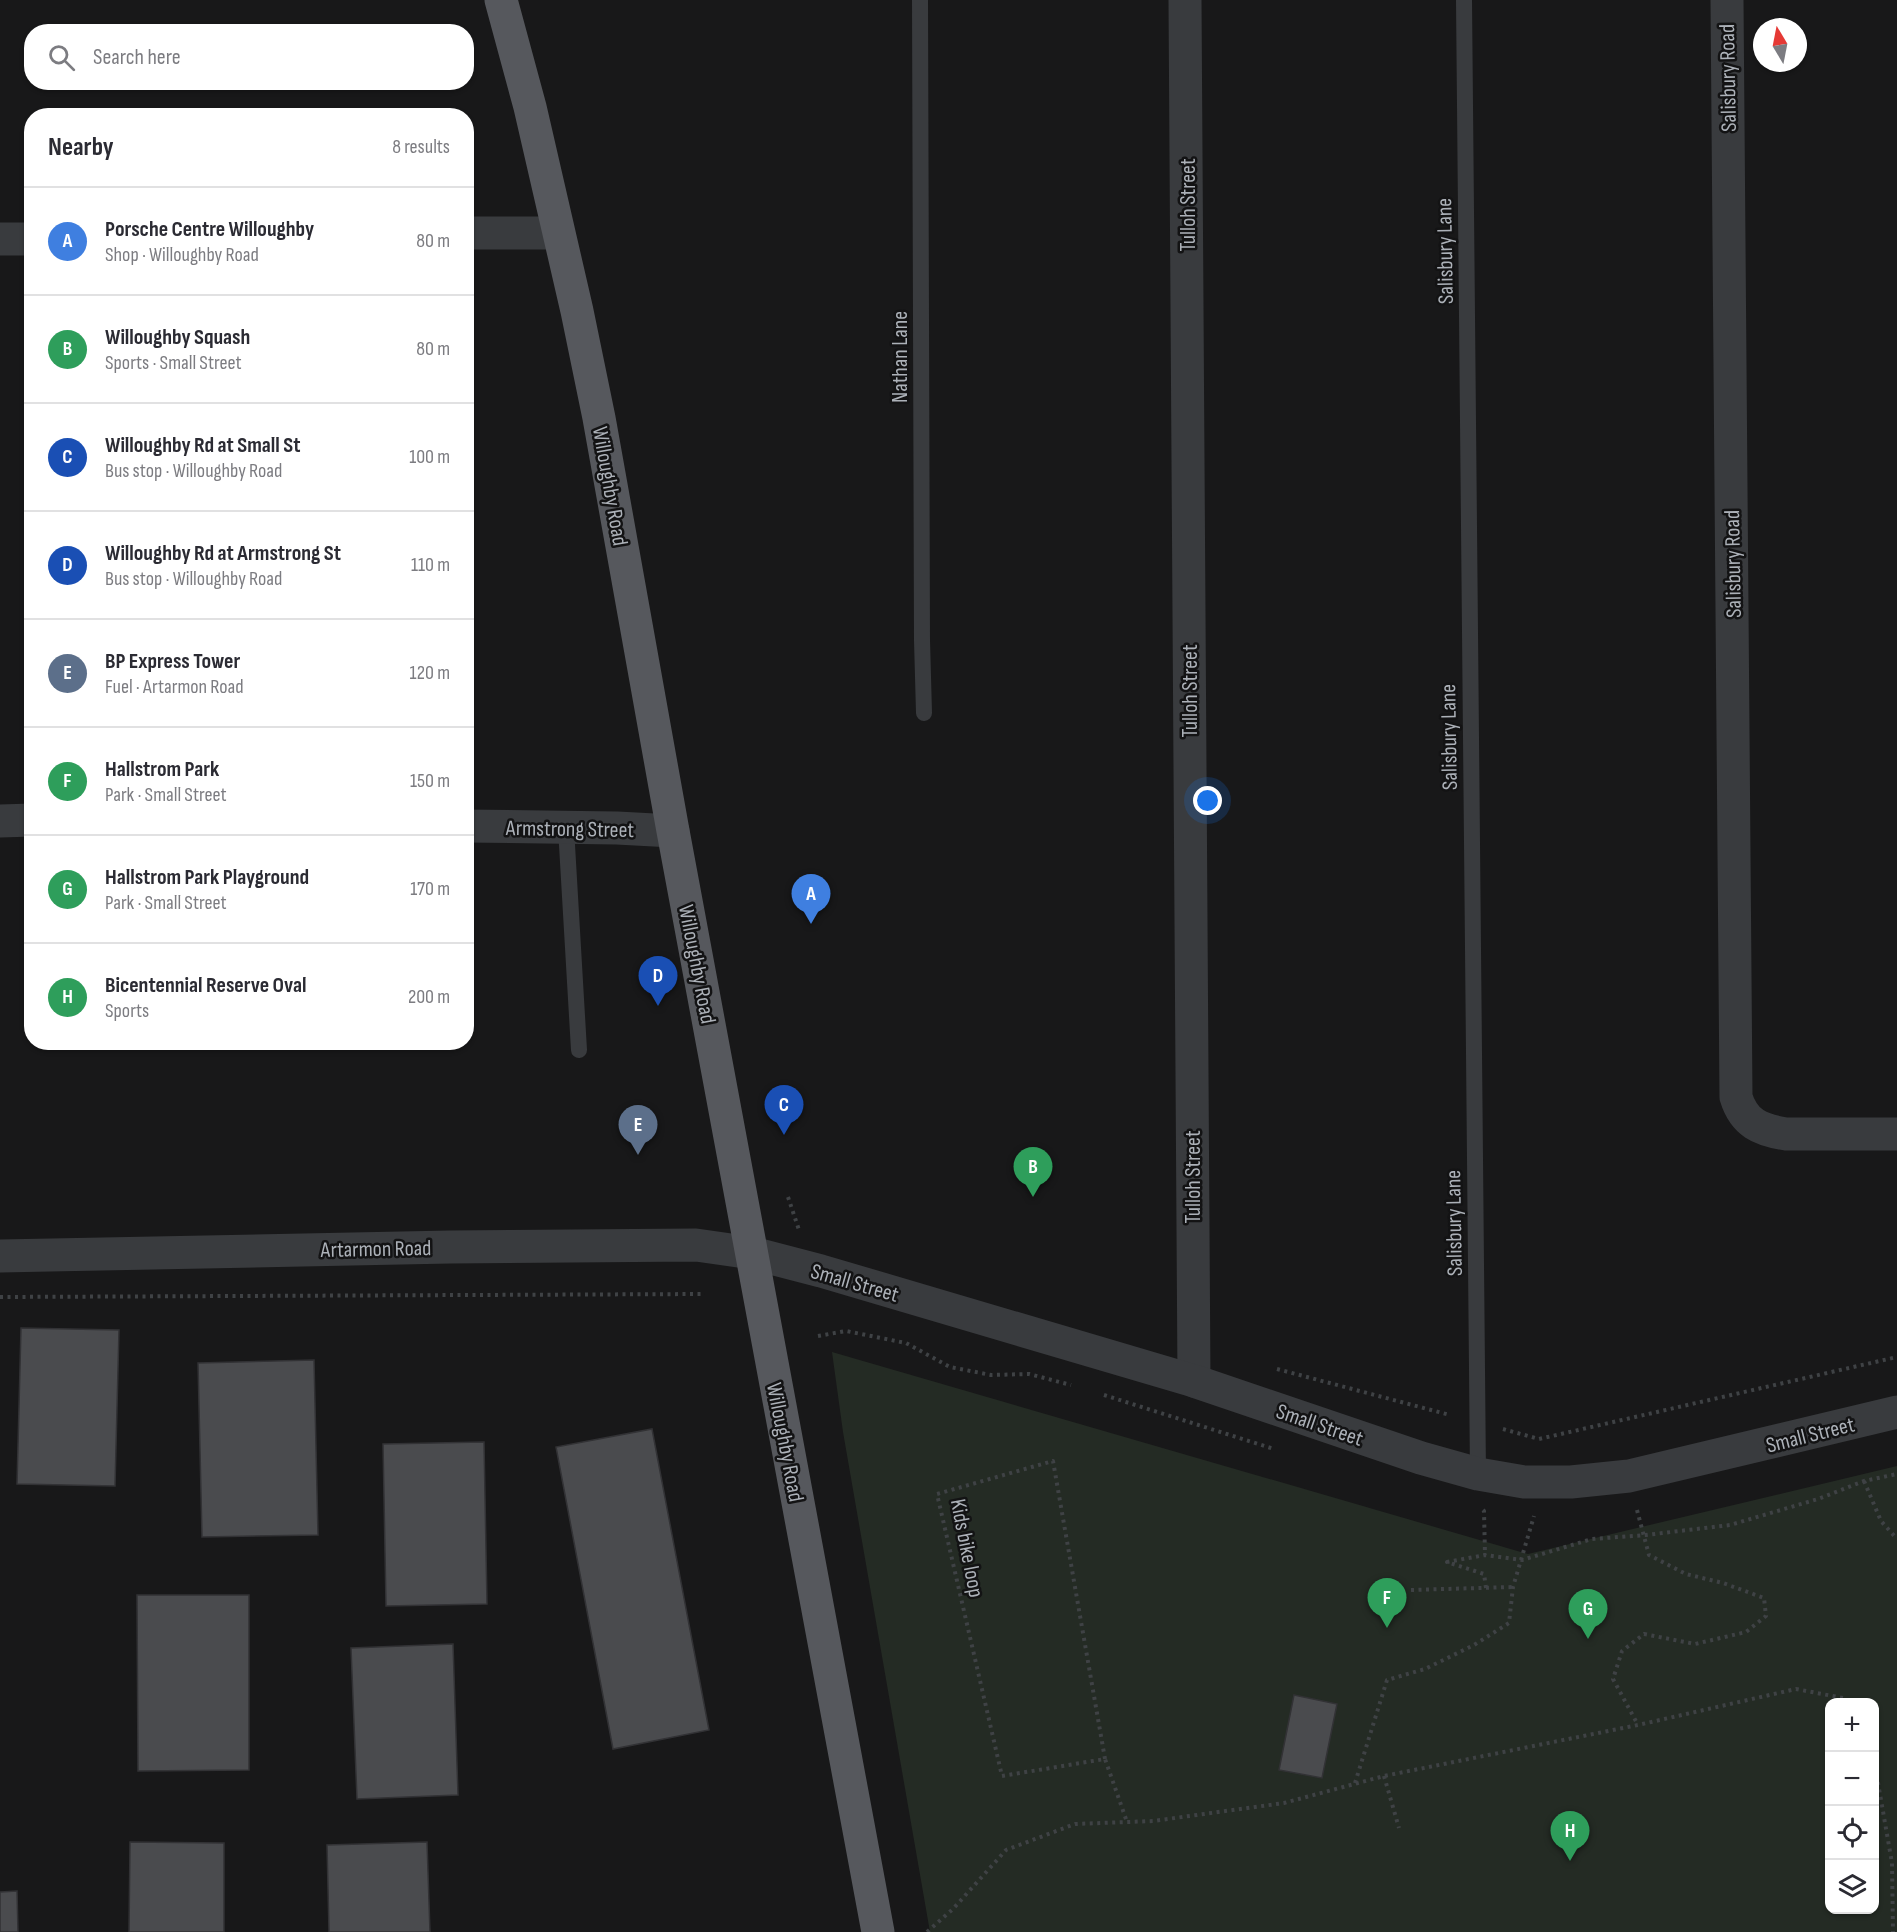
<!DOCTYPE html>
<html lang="en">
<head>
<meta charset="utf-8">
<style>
	:root { --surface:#fff; --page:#f2f2f3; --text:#2b2b33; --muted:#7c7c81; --line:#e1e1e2; --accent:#111827 }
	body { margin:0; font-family:"Sofia Sans Condensed",sans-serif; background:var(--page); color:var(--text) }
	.controls { position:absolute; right:18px; bottom:18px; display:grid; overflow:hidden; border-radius:12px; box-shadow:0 2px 4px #0004 }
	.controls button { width:54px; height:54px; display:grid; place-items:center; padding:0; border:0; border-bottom:2px solid var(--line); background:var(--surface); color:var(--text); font:30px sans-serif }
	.compass { position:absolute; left:1753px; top:18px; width:54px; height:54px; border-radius:50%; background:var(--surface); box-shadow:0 2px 4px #0004; rotate:350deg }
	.you { position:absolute; left:1208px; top:801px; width:21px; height:21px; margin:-15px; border:4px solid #fff; border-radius:50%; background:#1a73e8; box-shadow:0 0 0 9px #1a73e833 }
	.badge { display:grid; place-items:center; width:39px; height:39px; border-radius:50%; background:var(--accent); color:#fff; font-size:20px; font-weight:700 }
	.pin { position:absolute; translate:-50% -50px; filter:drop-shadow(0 2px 3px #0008) }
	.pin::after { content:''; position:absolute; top:32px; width:21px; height:18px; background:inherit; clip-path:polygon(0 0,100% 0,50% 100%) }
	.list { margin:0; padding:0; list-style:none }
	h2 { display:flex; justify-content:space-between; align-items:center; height:78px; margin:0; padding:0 24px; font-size:26px }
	h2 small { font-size:20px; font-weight:400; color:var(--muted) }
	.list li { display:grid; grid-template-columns:39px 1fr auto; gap:18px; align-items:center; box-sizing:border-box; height:108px; padding:0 24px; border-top:2px solid var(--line) }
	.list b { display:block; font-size:22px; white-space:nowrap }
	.list p { margin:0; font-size:20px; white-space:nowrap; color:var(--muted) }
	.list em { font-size:20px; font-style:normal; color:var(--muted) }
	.icon { flex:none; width:33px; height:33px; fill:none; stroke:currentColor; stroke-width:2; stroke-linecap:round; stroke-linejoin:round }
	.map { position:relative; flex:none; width:1897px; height:1932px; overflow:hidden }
	.search { position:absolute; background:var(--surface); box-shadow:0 2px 4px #0004; left:24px; top:24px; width:450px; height:66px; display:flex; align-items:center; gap:15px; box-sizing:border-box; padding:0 21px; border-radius:24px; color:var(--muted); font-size:22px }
	.panel { position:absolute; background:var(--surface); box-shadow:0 2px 4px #0004; left:24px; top:108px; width:450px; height:942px; border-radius:24px }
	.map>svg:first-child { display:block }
	.park { fill:#242b24; fill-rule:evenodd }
	.building { fill:#4a4b4e; stroke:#323235; stroke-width:1.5 }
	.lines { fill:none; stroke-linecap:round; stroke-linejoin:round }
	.path { stroke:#3f4245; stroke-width:4; stroke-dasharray:3 4.5; stroke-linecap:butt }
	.service { stroke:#393b3e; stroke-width:16 }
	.minor { stroke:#393b3e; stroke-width:33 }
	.tertiary { stroke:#393b3e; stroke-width:33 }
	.primary { stroke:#56585d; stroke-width:33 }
	.labels { text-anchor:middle; stroke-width:5; stroke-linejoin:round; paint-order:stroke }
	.street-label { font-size:22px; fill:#acb1b8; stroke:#131314 }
</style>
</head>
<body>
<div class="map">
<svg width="1897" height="1932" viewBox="0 0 1897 1932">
	<rect width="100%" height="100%" fill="#181819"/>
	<path class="park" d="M832 1352 1528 1554 1897 1466V1932H930L843 1432ZM1830 1702H1874V1910H1830Z"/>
	<g class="building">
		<path d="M21 1328 119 1330 115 1486 17 1484Z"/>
		<path d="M314 1360 318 1535 202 1537 198 1363Z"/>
		<path d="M652 1429 709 1730 613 1749 556 1447Z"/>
		<path d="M484 1442 487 1604 386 1606 383 1444Z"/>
		<path d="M137 1595H249V1770L138 1771Z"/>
		<path d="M453 1644 458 1795 357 1799 351 1648Z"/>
		<path d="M1294 1695 1337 1704 1322 1778 1279 1770Z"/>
		<path d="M130 1842 224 1843V1932H129Z"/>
		<path d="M427 1842 430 1932H329L327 1845Z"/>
		<path d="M17 1891 18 1932H0V1892Z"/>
	</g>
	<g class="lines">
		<g class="path">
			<path d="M788 1197 799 1230"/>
			<path d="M0 1297 705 1294"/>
			<path d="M818 1336 846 1331 906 1343 950 1367 991 1375 1029 1374 1071 1385"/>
			<path d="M1277 1369 1450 1415"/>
			<path d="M1104 1395 1274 1449"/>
			<path d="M1503 1429 1539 1439 1897 1357"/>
			<path d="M1864 1481 1881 1521 1897 1539"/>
			<path d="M1483 1510 1484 1511 1485 1555"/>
			<path d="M1637 1510 1649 1555 1686 1574 1723 1583 1764 1598 1766 1616 1746 1632 1695 1644 1644 1634 1622 1651 1613 1679 1638 1725"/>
			<path d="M1486 1588 1484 1574 1447 1562 1485 1555 1522 1560 1592 1539 1646 1535 1730 1525 1818 1499 1864 1481 1897 1474"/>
			<path d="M1411 1590 1513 1587"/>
			<path d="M1105 1759 1053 1461 937 1494 1002 1776 1105 1759 1127 1822"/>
			<path d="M1874 1760 1892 1863 1893 1932"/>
			<path d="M1384 1776 1399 1828"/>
			<path d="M1355 1783 1387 1680 1425 1669 1474 1645 1509 1623 1513 1587 1534 1516"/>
			<path d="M927 1932 953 1909 1006 1850 1075 1824 1153 1821 1284 1803 1384 1776 1638 1725 1796 1689 1843 1698 1847 1702"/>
		</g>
		<g class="service">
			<path d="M920 0 922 640 924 713"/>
			<path d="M1464 0 1478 1474"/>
			<path d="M566 828 579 1050"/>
		</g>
		<g class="minor">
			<path d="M1185 0 1194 1381"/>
			<path d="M1727 0 1736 1097C1744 1123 1760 1130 1786 1134H1897"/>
			<path d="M466 233H558"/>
			<path d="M0 239H32"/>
			<path d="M0 821 32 820"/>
			<path d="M466 826 617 828 673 831"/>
			<path d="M752 1253 821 1271 1194 1381 1421 1458 1478 1474 1524 1482H1571L1629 1476 1897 1412"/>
		</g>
		<path class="tertiary" d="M0 1256 450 1247 696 1245 752 1253"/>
		<path class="primary" d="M501 0 530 107 577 311 599 418 673 831 878 1932"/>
	</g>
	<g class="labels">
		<g class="street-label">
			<text transform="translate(1727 78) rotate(-91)" y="8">Salisbury Road</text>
			<text transform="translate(1187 205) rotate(-90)" y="8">Tulloh Street</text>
			<text transform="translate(1444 251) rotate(-91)" y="8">Salisbury Lane</text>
			<text transform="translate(899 357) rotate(-90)" y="8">Nathan Lane</text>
			<text transform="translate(611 486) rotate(80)" y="8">Willoughby Road</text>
			<text transform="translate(1732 564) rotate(-91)" y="8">Salisbury Road</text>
			<text transform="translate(1189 691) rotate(-90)" y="8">Tulloh Street</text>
			<text transform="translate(1448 737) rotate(-91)" y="8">Salisbury Lane</text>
			<text transform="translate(570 828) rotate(1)" y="8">Armstrong Street</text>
			<text transform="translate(698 964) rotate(79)" y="8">Willoughby Road</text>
			<text transform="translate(1192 1177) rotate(-90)" y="8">Tulloh Street</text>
			<text transform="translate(1453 1223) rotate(-91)" y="8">Salisbury Lane</text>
			<text transform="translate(376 1248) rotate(-1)" y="8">Artarmon Road</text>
			<text transform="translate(855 1282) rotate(16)" y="8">Small Street</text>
			<text transform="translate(1320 1424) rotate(19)" y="8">Small Street</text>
			<text transform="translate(1810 1434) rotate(-14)" y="8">Small Street</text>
			<text transform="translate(786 1442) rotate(79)" y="8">Willoughby Road</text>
			<text transform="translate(968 1548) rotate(79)" y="8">Kids bike loop</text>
		</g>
	</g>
</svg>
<div class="controls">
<button>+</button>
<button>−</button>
<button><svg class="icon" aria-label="locate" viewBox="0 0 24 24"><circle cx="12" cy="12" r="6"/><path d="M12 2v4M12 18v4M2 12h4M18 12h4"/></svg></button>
<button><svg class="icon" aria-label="layers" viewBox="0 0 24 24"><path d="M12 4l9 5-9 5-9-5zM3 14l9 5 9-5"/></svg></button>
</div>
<svg class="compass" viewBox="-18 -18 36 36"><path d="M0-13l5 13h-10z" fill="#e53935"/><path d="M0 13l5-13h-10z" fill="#7c7c81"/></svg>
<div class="you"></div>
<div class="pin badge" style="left:811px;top:924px;background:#3f7fe0">A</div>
<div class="pin badge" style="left:1033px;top:1197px;background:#2e9e5b">B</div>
<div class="pin badge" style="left:784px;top:1135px;background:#1a4fb4">C</div>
<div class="pin badge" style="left:658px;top:1006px;background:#1a4fb4">D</div>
<div class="pin badge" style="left:638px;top:1155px;background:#5c6f8a">E</div>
<div class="pin badge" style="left:1387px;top:1628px;background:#2e9e5b">F</div>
<div class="pin badge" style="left:1588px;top:1639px;background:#2e9e5b">G</div>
<div class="pin badge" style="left:1570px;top:1861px;background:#2e9e5b">H</div>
<div class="search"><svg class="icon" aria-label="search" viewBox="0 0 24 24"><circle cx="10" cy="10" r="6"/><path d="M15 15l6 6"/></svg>Search here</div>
<section class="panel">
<h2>Nearby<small>8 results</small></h2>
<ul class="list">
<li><span class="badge" style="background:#3f7fe0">A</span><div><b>Porsche Centre Willoughby</b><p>Shop · Willoughby Road</p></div><em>80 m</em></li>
<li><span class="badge" style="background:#2e9e5b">B</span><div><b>Willoughby Squash</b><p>Sports · Small Street</p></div><em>80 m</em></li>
<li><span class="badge" style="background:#1a4fb4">C</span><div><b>Willoughby Rd at Small St</b><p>Bus stop · Willoughby Road</p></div><em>100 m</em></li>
<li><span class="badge" style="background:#1a4fb4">D</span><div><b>Willoughby Rd at Armstrong St</b><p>Bus stop · Willoughby Road</p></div><em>110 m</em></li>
<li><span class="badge" style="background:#5c6f8a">E</span><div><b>BP Express Tower</b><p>Fuel · Artarmon Road</p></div><em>120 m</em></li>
<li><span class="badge" style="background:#2e9e5b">F</span><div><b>Hallstrom Park</b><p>Park · Small Street</p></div><em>150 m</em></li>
<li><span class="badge" style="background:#2e9e5b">G</span><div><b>Hallstrom Park Playground</b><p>Park · Small Street</p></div><em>170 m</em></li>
<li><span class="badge" style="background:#2e9e5b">H</span><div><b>Bicentennial Reserve Oval</b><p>Sports</p></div><em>200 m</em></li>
</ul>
</section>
</div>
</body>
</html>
